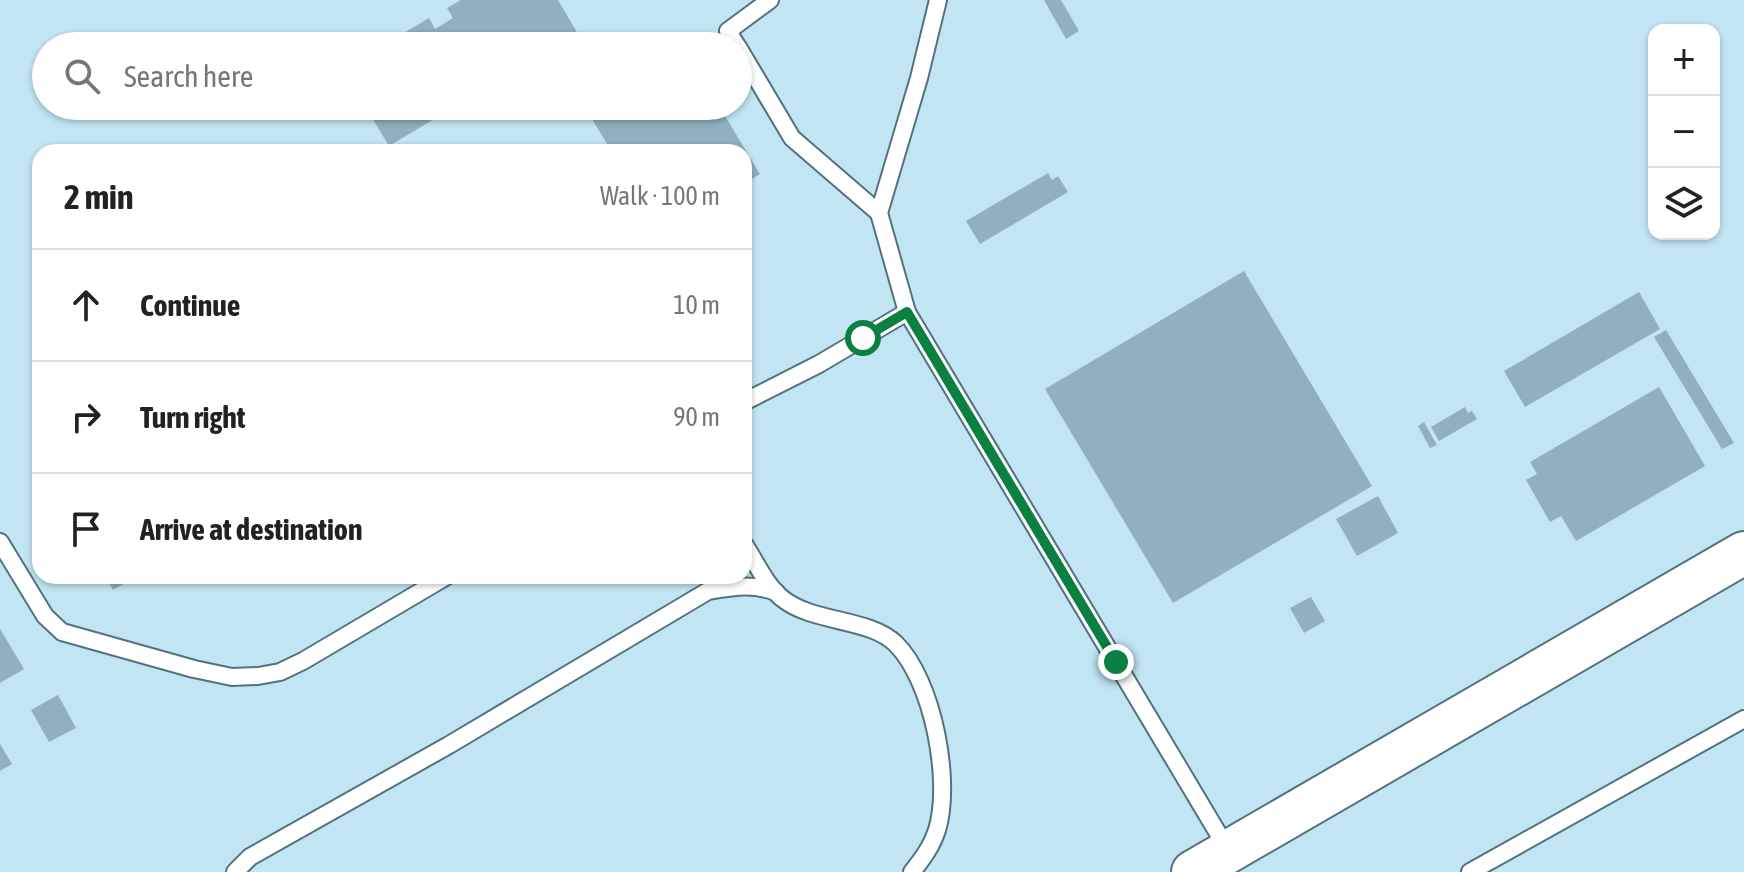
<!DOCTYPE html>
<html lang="en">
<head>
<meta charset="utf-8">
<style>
	:root { --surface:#fff; --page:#f6f6f6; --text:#222; --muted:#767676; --line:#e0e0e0 }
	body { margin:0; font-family:"Asap Condensed",sans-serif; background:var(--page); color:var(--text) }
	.controls { position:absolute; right:24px; top:24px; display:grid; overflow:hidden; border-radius:16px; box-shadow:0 2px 6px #0004 }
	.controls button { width:72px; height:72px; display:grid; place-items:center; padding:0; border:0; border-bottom:2px solid var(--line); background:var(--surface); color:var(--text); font:40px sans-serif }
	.stop { position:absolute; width:24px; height:24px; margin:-18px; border:6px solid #0b8043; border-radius:50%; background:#fff }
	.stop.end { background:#0b8043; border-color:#fff; box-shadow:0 2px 8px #0008 }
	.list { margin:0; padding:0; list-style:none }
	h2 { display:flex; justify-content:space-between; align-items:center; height:104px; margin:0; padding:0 32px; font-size:34px }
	h2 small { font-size:26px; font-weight:400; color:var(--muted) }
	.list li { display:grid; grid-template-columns:52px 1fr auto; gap:24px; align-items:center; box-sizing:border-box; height:112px; padding:0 32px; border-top:2px solid var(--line) }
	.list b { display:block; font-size:30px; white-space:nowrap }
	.list em { font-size:26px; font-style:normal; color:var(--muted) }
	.icon { flex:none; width:44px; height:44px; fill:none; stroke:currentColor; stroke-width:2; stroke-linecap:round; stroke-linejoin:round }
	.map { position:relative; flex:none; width:1744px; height:872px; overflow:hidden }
	.search { position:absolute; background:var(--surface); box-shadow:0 2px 6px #0004; left:32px; top:32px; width:720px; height:88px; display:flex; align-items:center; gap:20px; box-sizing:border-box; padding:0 28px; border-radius:44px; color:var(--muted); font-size:30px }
	.panel { position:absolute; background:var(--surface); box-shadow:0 2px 6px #0004; left:32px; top:144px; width:720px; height:440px; border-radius:24px }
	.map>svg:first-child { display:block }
	.building { fill:#8fb0be }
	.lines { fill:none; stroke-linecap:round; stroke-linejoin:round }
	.service-casing { stroke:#52727e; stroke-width:20 }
	.tertiary-casing { stroke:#52727e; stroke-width:46 }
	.service { stroke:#fff; stroke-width:16 }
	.tertiary { stroke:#fff; stroke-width:42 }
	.route { stroke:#0b8043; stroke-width:10 }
</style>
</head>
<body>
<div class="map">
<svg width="1744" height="872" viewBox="0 0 1744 872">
	<rect width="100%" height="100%" fill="#c2e5f3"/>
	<g class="building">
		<path d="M461 0H558L578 34 559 46H382L429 18 435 29 453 18 447 8Z"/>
		<path d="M1044 0H1061L1079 31 1066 39Z"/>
		<path d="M676 34 684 46H656Z"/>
		<path d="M365 106H456L389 146Z"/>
		<path d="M584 106H719L760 174 744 184V152H612Z"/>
		<path d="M1048 173 1052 180 1058 176 1068 192 980 244 966 221Z"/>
		<path d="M1244 271 1372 486 1173 603 1045 389Z"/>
		<path d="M1639 292 1660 329 1525 407 1504 371Z"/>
		<path d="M1666 330 1734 443 1722 449 1654 337Z"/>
		<path d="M1659 387 1705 466 1576 541 1561 516 1550 522 1547 517 1526 480 1537 474 1530 462Z"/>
		<path d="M1465 407 1468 413 1472 411 1477 419 1439 441 1431 427Z"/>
		<path d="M1424 422 1437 445 1430 448 1418 426Z"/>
		<path d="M1378 496 1398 533 1357 556 1336 519Z"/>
		<path d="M105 576H137L113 590Z"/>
		<path d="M1311 597 1325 621 1304 633 1290 608Z"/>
		<path d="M0 629 24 669 0 683Z"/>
		<path d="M58 695 76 728 49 742 31 710Z"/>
		<path d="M0 744 12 764 0 771Z"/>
	</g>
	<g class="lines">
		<g class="service-casing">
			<g id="service">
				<path d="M938 0 919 78 879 213 907 312 1228 850"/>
				<path d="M737 46 728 31 770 0"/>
				<path d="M738 47 792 138 879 213"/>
				<path d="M744 402 819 364 907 312"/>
				<path d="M0 542 45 616 62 632 194 669 232 677 258 676 280 672 303 661 447 576"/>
				<path d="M744 544C756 562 766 586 783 599 813 623 870 618 896 644 933 681 952 781 937 830 932 846 923 858 912 872"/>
				<path d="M235 872 250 857 449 745 708 591C733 587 752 583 776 592"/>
				<path d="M1470 872 1744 719"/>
			</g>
		</g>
		<g class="tertiary-casing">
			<path id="tertiary" d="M1193 872 1744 553"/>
		</g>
		<use href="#service" class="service"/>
		<use href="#tertiary" class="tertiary"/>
	</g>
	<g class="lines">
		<path class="route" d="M863 338 907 312 1116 662"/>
	</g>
</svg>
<div class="controls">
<button>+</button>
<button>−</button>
<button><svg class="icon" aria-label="layers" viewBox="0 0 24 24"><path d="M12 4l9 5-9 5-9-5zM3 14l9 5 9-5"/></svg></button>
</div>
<div class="stop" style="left:863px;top:338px"></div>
<div class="stop end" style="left:1116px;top:662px"></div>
<div class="search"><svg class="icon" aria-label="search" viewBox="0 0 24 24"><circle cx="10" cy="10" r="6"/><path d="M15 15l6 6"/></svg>Search here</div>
<section class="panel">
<h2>2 min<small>Walk · 100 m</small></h2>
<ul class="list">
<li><svg class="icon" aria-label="ahead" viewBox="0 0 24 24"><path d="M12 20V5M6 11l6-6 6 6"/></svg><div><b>Continue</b></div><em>10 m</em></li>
<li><svg class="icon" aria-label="right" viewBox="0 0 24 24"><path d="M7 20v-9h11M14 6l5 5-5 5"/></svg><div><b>Turn right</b></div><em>90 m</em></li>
<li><svg class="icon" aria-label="arrive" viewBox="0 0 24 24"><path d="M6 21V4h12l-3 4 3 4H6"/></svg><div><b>Arrive at destination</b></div></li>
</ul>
</section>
</div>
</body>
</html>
